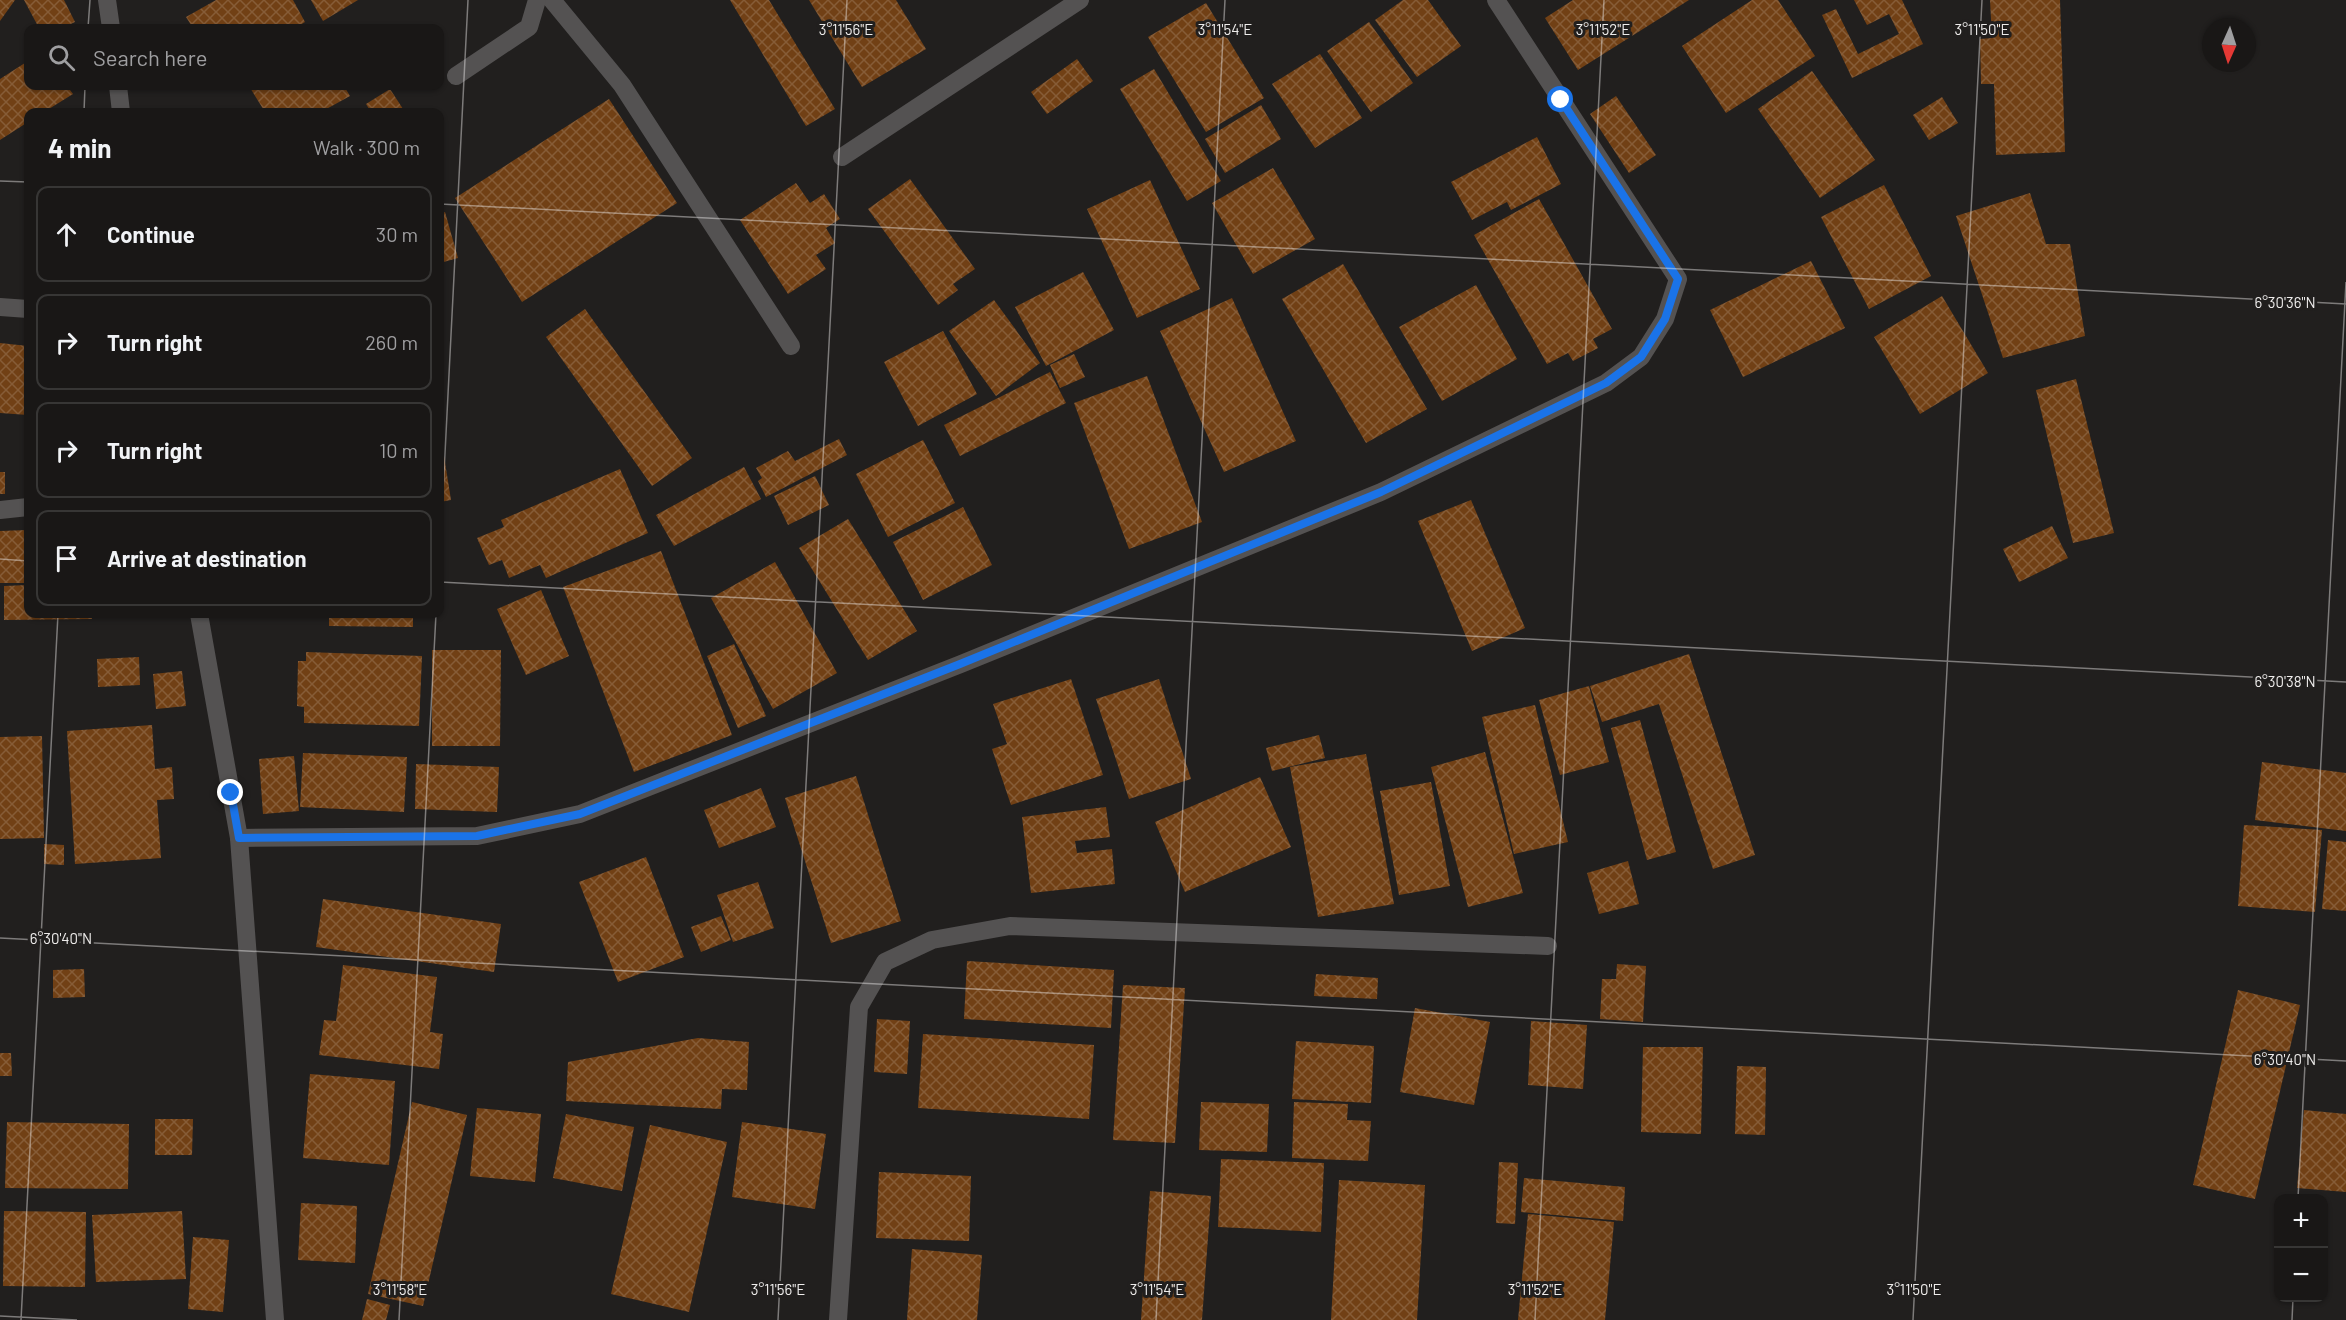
<!DOCTYPE html>
<html lang="en">
<head>
<meta charset="utf-8">
<style>
	:root { --surface:#191716; --page:#22201f; --text:#f1f3f6; --muted:#9f9fa1; --line:#373635 }
	body { margin:0; font-family:Barlow,sans-serif; background:var(--page); color:var(--text) }
	.controls { position:absolute; right:18px; bottom:18px; display:grid; overflow:hidden; border-radius:12px; box-shadow:0 2px 4px #0004 }
	.controls button { width:54px; height:54px; display:grid; place-items:center; padding:0; border:0; border-bottom:2px solid var(--line); background:var(--surface); color:var(--text); font:30px sans-serif }
	.compass { position:absolute; left:2202px; top:18px; width:54px; height:54px; border-radius:50%; background:var(--surface); box-shadow:0 2px 4px #0004; rotate:183deg }
	.stop { position:absolute; width:18px; height:18px; margin:-14px; border:4px solid #1a73e8; border-radius:50%; background:#fff }
	.stop.end { background:#1a73e8; border-color:#fff; box-shadow:0 2px 6px #0008 }
	.list { margin:0; padding:0; list-style:none }
	h2 { display:flex; justify-content:space-between; align-items:center; height:78px; margin:0; padding:0 24px; font-size:26px }
	h2 small { font-size:20px; font-weight:400; color:var(--muted) }
	.list li { display:grid; grid-template-columns:39px 1fr auto; gap:18px; align-items:center; box-sizing:border-box; height:96px; margin:0 12px 12px; padding:0 12px; border:2px solid var(--line); border-radius:12px }
	.list b { display:block; font-size:22px; white-space:nowrap }
	.list em { font-size:20px; font-style:normal; color:var(--muted) }
	.icon { flex:none; width:33px; height:33px; fill:none; stroke:currentColor; stroke-width:2; stroke-linecap:round; stroke-linejoin:round }
	.map { position:relative; flex:none; width:2346px; height:1320px; overflow:hidden }
	.search { position:absolute; background:var(--surface); box-shadow:0 2px 4px #0004; left:24px; top:24px; width:420px; height:66px; display:flex; align-items:center; gap:15px; box-sizing:border-box; padding:0 21px; border-radius:12px; color:var(--muted); font-size:22px }
	.panel { position:absolute; background:var(--surface); box-shadow:0 2px 4px #0004; left:24px; top:108px; width:420px; height:510px; border-radius:12px }
	.map>svg:first-child { display:block }
	.building { fill:url(#building-cross-hatch) }
	.lines { fill:none; stroke-linecap:round; stroke-linejoin:round }
	.service { stroke:#545252; stroke-width:18 }
	.minor { stroke:#545252; stroke-width:18 }
	.route { stroke:#1a73e8; stroke-width:8 }
	.ticks { fill:none; stroke:#eeeceb; stroke-width:1.5; stroke-opacity:0.45 }
	.ticks-label { font-size:15px; text-anchor:middle; fill:#eeeceb; stroke:#211f1e; stroke-width:6; stroke-linejoin:round; paint-order:stroke }
</style>
</head>
<body>
<div class="map">
<svg width="2346" height="1320" viewBox="0 0 2346 1320">
	<defs>
		<pattern id="building-cross-hatch" width="8" height="8" patternUnits="userSpaceOnUse" patternTransform="scale(1.5)"><rect width="8" height="8" fill="#714015"/><path d="M0 0l8 8M0 8l8-8" fill="none" stroke="#865c37"/></pattern>
	</defs>
	<rect width="100%" height="100%" fill="#211f1e"/>
	<g class="building">
		<path d="M0 0H15L0 21Z"/>
		<path d="M24 0H64L75 22 62 28H39Z"/>
		<path d="M216 0H293L305 22 295 28H193L186 17Z"/>
		<path d="M311 0H358L323 21Z"/>
		<path d="M730 0H769L835 109 806 126Z"/>
		<path d="M809 0H896L926 49 862 87Z"/>
		<path d="M1403 0H1428L1461 46 1417 77 1375 20Z"/>
		<path d="M1573 0H1689L1578 70 1545 18Z"/>
		<path d="M1752 0H1778L1815 56 1726 113 1682 46Z"/>
		<path d="M1854 0H1902L1923 44 1852 78 1822 15 1836 9 1858 54 1899 34 1889 14 1867 25Z"/>
		<path d="M1990 0H2060L2065 152 1996 155 1994 84H1981L1980 39 1992 38Z"/>
		<path d="M1206 3 1264 98 1206 132 1148 37Z"/>
		<path d="M1369 22 1413 83 1371 112 1327 51Z"/>
		<path d="M1320 54 1362 118 1315 148 1272 84Z"/>
		<path d="M1077 59 1093 81 1047 114 1031 92Z"/>
		<path d="M28 61V86H67L73 94 44 112H28V122L0 140V79Z"/>
		<path d="M1154 69 1221 181 1187 201 1120 89Z"/>
		<path d="M1812 71 1875 160 1820 198 1758 109Z"/>
		<path d="M249 86H344L350 96 321 112H265Z"/>
		<path d="M390 89 405 112H371L366 104Z"/>
		<path d="M1616 96 1656 155 1629 173 1590 114Z"/>
		<path d="M1942 97 1958 123 1929 140 1913 115Z"/>
		<path d="M609 99 677 203 522 302 455 198Z"/>
		<path d="M1261 105 1281 139 1225 173 1205 139Z"/>
		<path d="M1537 137 1561 184 1511 210 1507 202 1472 220 1451 182Z"/>
		<path d="M1273 168 1315 239 1253 274 1212 203Z"/>
		<path d="M910 179 975 269 953 284 958 290 938 305 868 209Z"/>
		<path d="M1150 180 1200 289 1137 318 1087 209Z"/>
		<path d="M796 183 810 203 824 194 840 219 826 228 835 243 816 255 826 269 788 294 740 220Z"/>
		<path d="M1884 185 1931 276 1869 309 1821 217Z"/>
		<path d="M2030 193 2046 244H2070L2085 336 2003 358 1956 216Z"/>
		<path d="M1539 199 1612 329 1593 339 1598 348 1573 361 1568 353 1547 364 1474 235Z"/>
		<path d="M445 212 458 258 440 263V214Z"/>
		<path d="M1811 261 1845 328 1743 377 1710 310Z"/>
		<path d="M1343 264 1427 409 1366 443 1282 299Z"/>
		<path d="M1083 272 1114 330 1046 366 1015 307Z"/>
		<path d="M1476 285 1517 359 1442 401 1399 327Z"/>
		<path d="M1942 296 1988 373 1920 414 1874 337Z"/>
		<path d="M1232 298 1296 441 1224 472 1160 331Z"/>
		<path d="M994 300 1040 363 996 396 949 331Z"/>
		<path d="M585 309 692 458 652 486 546 337Z"/>
		<path d="M943 331 977 394 918 426 884 362Z"/>
		<path d="M0 343 28 346V415L0 413Z"/>
		<path d="M1074 354 1085 377 1060 388 1050 365Z"/>
		<path d="M1050 372 1066 403 960 456 944 425Z"/>
		<path d="M1147 376 1202 522 1129 549 1074 403Z"/>
		<path d="M2076 379 2114 533 2073 543 2036 390Z"/>
		<path d="M440 431 451 500 440 502Z"/>
		<path d="M839 439 847 455 766 497 758 481 762 478 756 468 788 451 795 461Z"/>
		<path d="M923 440 955 503 888 537 856 474Z"/>
		<path d="M27 453H28V489H25Z"/>
		<path d="M744 467 761 499 674 546 656 515Z"/>
		<path d="M620 469 648 533 546 578 540 565 509 578 502 560 489 565 477 538 504 527 501 520Z"/>
		<rect x="0" y="472" width="5" height="22"/>
		<path d="M815 476 829 505 788 525 774 496Z"/>
		<path d="M1471 500 1525 628 1472 651 1418 521Z"/>
		<path d="M963 507 992 565 923 600 893 542Z"/>
		<path d="M848 519 917 631 868 660 799 548Z"/>
		<path d="M2052 526 2068 558 2019 582 2003 549Z"/>
		<path d="M27 530 28 583H0V531Z"/>
		<path d="M661 551 732 735 634 772 563 587Z"/>
		<path d="M775 562 837 673 773 709 711 598Z"/>
		<path d="M28 585V614H92V619L4 620V586Z"/>
		<path d="M541 590 569 656 526 675 497 609Z"/>
		<path d="M329 614H413V627L329 626Z"/>
		<path d="M734 644 766 716 738 728 707 656Z"/>
		<path d="M432 650H501L500 746H432Z"/>
		<path d="M306 652 422 656 419 726 304 723V707L297 706 298 661H306Z"/>
		<path d="M1689 654 1755 855 1713 869 1659 704 1602 722 1590 686Z"/>
		<path d="M139 657 140 685 98 687 97 659Z"/>
		<path d="M182 671 186 706 156 709 153 674Z"/>
		<path d="M1071 679 1103 775 1011 805 992 749 1007 744 993 704Z"/>
		<path d="M1159 679 1191 779 1129 799 1096 699Z"/>
		<path d="M1589 686 1609 762 1560 775 1539 700Z"/>
		<path d="M1535 705 1568 842 1514 854 1482 717Z"/>
		<path d="M1640 720 1676 852 1647 860 1611 728Z"/>
		<path d="M152 725 155 769 172 767 174 799 157 800 161 858 75 864 67 731Z"/>
		<path d="M1319 735 1325 758 1272 771 1266 748Z"/>
		<path d="M42 736 44 838 0 839V737Z"/>
		<path d="M1485 752 1523 893 1468 907 1431 767Z"/>
		<path d="M303 753 407 757 404 812 300 807Z"/>
		<path d="M1366 754 1394 904 1318 917 1290 767Z"/>
		<path d="M294 756 299 811 263 814 259 759Z"/>
		<path d="M2262 762 2346 773V831L2255 820Z"/>
		<path d="M416 764 499 767 497 812 415 809Z"/>
		<path d="M856 776 901 921 831 943 785 798Z"/>
		<path d="M1260 777 1291 847 1185 892 1155 822Z"/>
		<path d="M1431 782 1450 886 1399 895 1380 791Z"/>
		<path d="M761 788 776 827 719 848 704 810Z"/>
		<path d="M1106 807 1110 837 1075 841 1077 853 1112 849 1115 884 1031 893 1022 817Z"/>
		<path d="M2244 825 2322 830 2315 912 2238 906Z"/>
		<path d="M2328 840 2346 842V911L2322 909Z"/>
		<path d="M44 844 64 845V865L44 864Z"/>
		<path d="M646 857 684 957 618 982 579 882Z"/>
		<path d="M1628 861 1639 904 1599 914 1587 873Z"/>
		<path d="M758 882 774 928 733 942 717 895Z"/>
		<path d="M323 899 501 924 494 972 316 947Z"/>
		<path d="M721 916 731 940 701 952 691 927Z"/>
		<path d="M967 961 1114 970 1111 1028 964 1019Z"/>
		<path d="M1617 964 1646 966 1643 1022 1600 1019 1602 979H1616Z"/>
		<path d="M343 965 437 977 430 1032 443 1034 439 1069 319 1055 324 1020 336 1021Z"/>
		<path d="M84 969 85 997 53 998V970Z"/>
		<path d="M1316 974 1378 978 1377 999 1314 996Z"/>
		<path d="M1123 985 1185 988 1175 1143 1113 1140Z"/>
		<path d="M2238 990 2300 1005 2255 1199 2193 1185Z"/>
		<path d="M1415 1008 1490 1022 1474 1105 1400 1092Z"/>
		<path d="M877 1019 910 1021 907 1074 874 1072Z"/>
		<path d="M1531 1021 1587 1025 1583 1089 1528 1085Z"/>
		<path d="M923 1034 1094 1045 1089 1119 918 1108Z"/>
		<path d="M698 1038 749 1042 747 1090 722 1089 721 1109 566 1101 568 1062Z"/>
		<path d="M1296 1041 1374 1046 1371 1103 1292 1099Z"/>
		<path d="M1643 1047H1703L1701 1134 1641 1132Z"/>
		<path d="M0 1053H11L12 1076H0Z"/>
		<path d="M1737 1066 1766 1067 1765 1135 1735 1134Z"/>
		<path d="M310 1074 395 1081 389 1165 303 1158Z"/>
		<path d="M412 1102 467 1115 423 1306 368 1294Z"/>
		<path d="M1201 1102 1269 1104 1267 1152 1199 1150Z"/>
		<path d="M1294 1102 1348 1104 1347 1120 1371 1121 1368 1161 1292 1158Z"/>
		<path d="M477 1108 541 1114 535 1182 470 1176Z"/>
		<path d="M2304 1110 2346 1114V1192L2297 1188Z"/>
		<path d="M566 1114 634 1127 622 1191 553 1178Z"/>
		<path d="M155 1119H193L192 1155H155Z"/>
		<path d="M7 1122 129 1124 128 1189 5 1188Z"/>
		<path d="M742 1122 826 1134 815 1209 732 1197Z"/>
		<path d="M650 1125 727 1142 689 1312 611 1294Z"/>
		<path d="M1221 1159 1324 1163 1321 1232 1218 1227Z"/>
		<path d="M1499 1162 1518 1163 1515 1224 1496 1223Z"/>
		<path d="M879 1172 971 1176 969 1241 876 1238Z"/>
		<path d="M1524 1178 1625 1187 1623 1221 1521 1212Z"/>
		<path d="M1339 1180 1425 1185 1417 1320H1331Z"/>
		<path d="M1150 1191 1211 1196 1202 1320H1141Z"/>
		<path d="M301 1203 357 1206 355 1263 298 1260Z"/>
		<path d="M4 1211 86 1212 85 1287 3 1286Z"/>
		<path d="M182 1211 186 1279 96 1282 92 1215Z"/>
		<path d="M1528 1214 1614 1222 1605 1320H1518Z"/>
		<path d="M193 1237 229 1240 223 1312 188 1309Z"/>
		<path d="M912 1249 982 1255 977 1320H907Z"/>
		<path d="M367 1299 390 1305 386 1320H362Z"/>
	</g>
	<g class="lines">
		<g class="service">
			<path d="M552 0 622 85 791 346"/>
			<path d="M456 76 529 27 537 0"/>
		</g>
		<g class="minor">
			<path d="M107 0 111 28"/>
			<path d="M118 86 121 112"/>
			<path d="M842 157 1080 0"/>
			<path d="M0 307 28 309"/>
			<path d="M0 510 28 507"/>
			<path d="M199 614 239 838 275 1320"/>
			<path d="M239 838 477 836 580 814 961 664 1381 492 1606 383 1641 357 1665 319 1678 279 1496 0"/>
			<path d="M838 1320 859 1007 885 962 932 940 1010 926 1548 946"/>
		</g>
	</g>
	<g class="lines">
		<path class="route" d="M231 793 239 838 477 836 580 814 960 664 1381 492 1606 383 1641 357 1665 319 1678 279 1561 100"/>
	</g>
	<path class="ticks" d="M88 28 90 0M84 112 85 86M0 181 28 182M440 204 2346 304M440 552 468 0M0 559 28 561M440 582 2346 682M0 938 2346 1061M2298 1198 2346 282M0 1316 77 1320M21 1320 58 614M399 1320 436 614M778 1320 847 0M1156 1320 1225 0M1535 1320 1604 0M1913 1320 1982 0M2292 1320 2293 1298"/>
	<g class="ticks-label">
		<text x="846" y="35">3°11'56"E</text>
		<text x="1225" y="35">3°11'54"E</text>
		<text x="1603" y="35">3°11'52"E</text>
		<text x="1982" y="35">3°11'50"E</text>
		<text x="2285" y="308">6°30'36"N</text>
		<text x="2285" y="687">6°30'38"N</text>
		<text x="61" y="944">6°30'40"N</text>
		<text x="2285" y="1065">6°30'40"N</text>
		<text x="400" y="1295">3°11'58"E</text>
		<text x="778" y="1295">3°11'56"E</text>
		<text x="1157" y="1295">3°11'54"E</text>
		<text x="1535" y="1295">3°11'52"E</text>
		<text x="1914" y="1295">3°11'50"E</text>
	</g>
</svg>
<div class="controls">
<button>+</button>
<button>−</button>
</div>
<svg class="compass" viewBox="-18 -18 36 36"><path d="M0-13l5 13h-10z" fill="#e53935"/><path d="M0 13l5-13h-10z" fill="#9f9fa1"/></svg>
<div class="stop" style="left:1561px;top:100px"></div>
<div class="stop end" style="left:231px;top:793px"></div>
<div class="search"><svg class="icon" aria-label="search" viewBox="0 0 24 24"><circle cx="10" cy="10" r="6"/><path d="M15 15l6 6"/></svg>Search here</div>
<section class="panel">
<h2>4 min<small>Walk · 300 m</small></h2>
<ul class="list">
<li><svg class="icon" aria-label="ahead" viewBox="0 0 24 24"><path d="M12 20V5M6 11l6-6 6 6"/></svg><div><b>Continue</b></div><em>30 m</em></li>
<li><svg class="icon" aria-label="right" viewBox="0 0 24 24"><path d="M7 20v-9h11M14 6l5 5-5 5"/></svg><div><b>Turn right</b></div><em>260 m</em></li>
<li><svg class="icon" aria-label="right" viewBox="0 0 24 24"><path d="M7 20v-9h11M14 6l5 5-5 5"/></svg><div><b>Turn right</b></div><em>10 m</em></li>
<li><svg class="icon" aria-label="arrive" viewBox="0 0 24 24"><path d="M6 21V4h12l-3 4 3 4H6"/></svg><div><b>Arrive at destination</b></div></li>
</ul>
</section>
</div>
</body>
</html>
